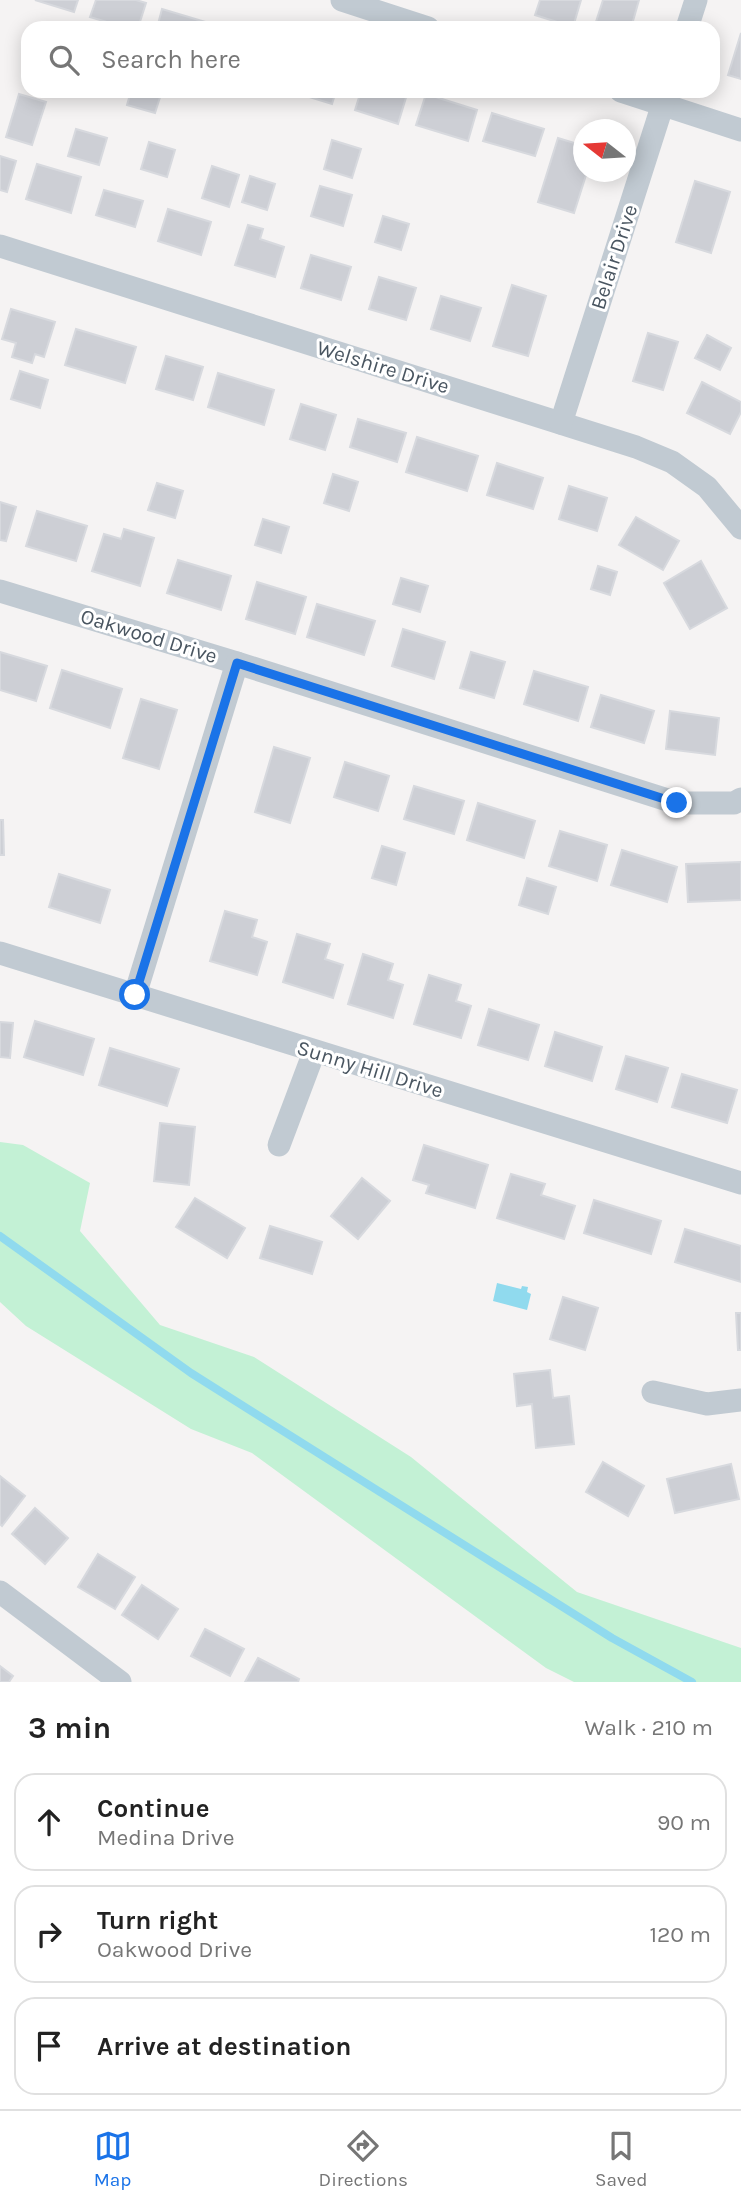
<!DOCTYPE html>
<html lang="en">
<head>
<meta charset="utf-8">
<style>
	:root { --surface:#fff; --page:#f6f6f6; --text:#222; --muted:#767676; --line:#e0e0e0; --accent:#1a73e8 }
	body { margin:0; font-family:Karla,sans-serif; background:var(--page); color:var(--text) }
	.compass { position:absolute; left:573px; top:119px; width:63px; height:63px; border-radius:50%; background:var(--surface); box-shadow:0 4px 18px #0003; rotate:287deg }
	.stop { position:absolute; width:21px; height:21px; margin:-16px; border:5px solid #1a73e8; border-radius:50%; background:#fff }
	.stop.end { background:#1a73e8; border-color:#fff; box-shadow:0 2px 7px #0008 }
	.list { margin:0; padding:0; list-style:none }
	h2 { display:flex; justify-content:space-between; align-items:center; height:91px; margin:0; padding:0 28px; font-size:30px }
	h2 small { font-size:23px; font-weight:400; color:var(--muted) }
	.list li { display:grid; grid-template-columns:46px 1fr auto; gap:21px; align-items:center; box-sizing:border-box; height:98px; margin:0 14px 14px; padding:0 14px; border:2px solid var(--line); border-radius:21px }
	.list b { display:block; font-size:26px; white-space:nowrap }
	.list p { margin:0; font-size:23px; white-space:nowrap; color:var(--muted) }
	.list em { font-size:23px; font-style:normal; color:var(--muted) }
	.icon { flex:none; width:38px; height:38px; fill:none; stroke:currentColor; stroke-width:2; stroke-linecap:round; stroke-linejoin:round }
	.map { position:relative; flex:none; width:741px; height:1682px; overflow:hidden }
	.search { position:absolute; background:var(--surface); box-shadow:0 4px 18px #0003; left:21px; right:21px; top:21px; height:77px; display:flex; align-items:center; gap:18px; box-sizing:border-box; padding:0 24px; border-radius:21px; color:var(--muted); font-size:26px }
	.sheet { height:427px; background:var(--surface) }
	nav { display:flex; justify-content:space-around; align-items:center; box-sizing:border-box; height:98px; border-top:2px solid var(--line); background:var(--surface); font-size:19px; color:var(--muted) }
	nav a { display:grid; justify-items:center; gap:4px }
	nav .on { color:var(--accent) }
	.map>svg:first-child { display:block }
	.green { fill:#c3f1d5 }
	.water { fill:#90daee }
	.lines { fill:none; stroke-linecap:round; stroke-linejoin:round }
	.stream { stroke:#90daee; stroke-width:8 }
	.building { fill:#cdcfd5; stroke:#d7d9de; stroke-width:2 }
	.street { stroke:#c1cad2; stroke-width:23 }
	.route { stroke:#1a73e8; stroke-width:9 }
	.labels { text-anchor:middle; stroke-width:6; stroke-linejoin:round; paint-order:stroke }
	.street-label { font-size:21px; fill:#4a5661; stroke:#fff }
</style>
</head>
<body>
<div class="map">
<svg width="741" height="1682" viewBox="0 0 741 1682">
	<rect width="100%" height="100%" fill="#f5f3f3"/>
	<path class="green" d="M0 1142 23 1145 90 1183 80 1231 160 1325 254 1357 411 1457 577 1592 741 1648V1682H574L546 1668 252 1453 191 1429 26 1326 0 1302Z"/>
	<path class="water" d="M497 1283 521 1289 522 1286 528 1287 527 1292 531 1294 527 1310 493 1301Z"/>
	<g class="lines">
		<path class="stream" d="M0 1236 191 1373 612 1638 692 1682"/>
	</g>
	<g class="building">
		<path d="M35 0H78L74 12Z"/>
		<path d="M96 0H136L146 3 138 28H127L90 17Z"/>
		<path d="M540 0H581L573 27 535 15Z"/>
		<path d="M603 0H639L631 28H594Z"/>
		<path d="M162 9 212 24 211 28H157Z"/>
		<path d="M741 33V79L728 75Z"/>
		<path d="M131 91H162L155 113 127 105Z"/>
		<path d="M290 91H336L332 104Z"/>
		<path d="M361 91H408L398 124 355 110Z"/>
		<path d="M19 94 46 102 32 145 6 137Z"/>
		<path d="M426 94 477 110 468 141 416 125Z"/>
		<path d="M492 113 544 129 535 156 483 141Z"/>
		<path d="M76 129 107 138 99 165 68 156Z"/>
		<path d="M558 138 584 146V172H587L574 213 538 202Z"/>
		<path d="M332 140 361 149 352 178 324 169Z"/>
		<path d="M149 142 175 150 167 177 141 169Z"/>
		<path d="M0 156 16 161 7 192 0 190Z"/>
		<path d="M37 164 81 177 71 213 26 199Z"/>
		<path d="M212 166 239 175 229 207 202 198Z"/>
		<path d="M250 176 275 184 267 210 242 202Z"/>
		<path d="M695 181 730 192 711 253 676 242Z"/>
		<path d="M320 186 352 195 343 226 311 216Z"/>
		<path d="M104 190 143 201 135 227 96 215Z"/>
		<path d="M168 209 211 222 201 255 158 241Z"/>
		<path d="M383 216 409 224 401 250 375 242Z"/>
		<path d="M248 225 263 229 260 239 284 247 275 277 235 265Z"/>
		<path d="M311 255 351 267 341 300 301 288Z"/>
		<path d="M379 277 416 288 406 320 369 309Z"/>
		<path d="M512 285 546 296 528 356 493 346Z"/>
		<path d="M441 296 481 308 470 341 431 329Z"/>
		<path d="M11 309 55 322 44 357 35 354 32 363 12 357 16 343 2 339Z"/>
		<path d="M76 329 136 347 125 383 65 365Z"/>
		<path d="M648 333 678 342 663 390 633 381Z"/>
		<path d="M707 335 731 348 720 370 695 358Z"/>
		<path d="M166 356 203 367 193 400 156 389Z"/>
		<path d="M20 371 48 380 40 408 11 399Z"/>
		<path d="M218 373 274 390 264 425 208 407Z"/>
		<path d="M702 382 741 402V412L730 434 687 413Z"/>
		<path d="M301 404 336 415 325 450 290 439Z"/>
		<path d="M358 419 406 433 397 462 350 447Z"/>
		<path d="M417 437 478 456 467 491 406 472Z"/>
		<path d="M497 463 543 478 533 509 487 495Z"/>
		<path d="M333 474 358 482 349 511 324 503Z"/>
		<path d="M157 483 183 491 175 518 148 510Z"/>
		<path d="M569 486 607 498 597 531 559 519Z"/>
		<path d="M0 502 16 507 6 541 0 540Z"/>
		<path d="M37 511 87 526 76 561 26 546Z"/>
		<path d="M636 517 679 541 663 570 619 545Z"/>
		<path d="M263 519 289 527 281 553 255 545Z"/>
		<path d="M124 529 154 538 140 586 92 571 104 534 121 539Z"/>
		<path d="M178 560 231 576 221 610 167 593Z"/>
		<path d="M701 561 727 608 690 629 664 583Z"/>
		<path d="M598 566 617 572 610 595 591 589Z"/>
		<path d="M401 578 428 586 420 612 393 604Z"/>
		<path d="M257 582 306 597 295 634 246 619Z"/>
		<path d="M317 604 375 621 364 655 307 637Z"/>
		<path d="M403 629 445 642 434 679 392 666Z"/>
		<path d="M0 652 47 666 36 701 0 690Z"/>
		<path d="M471 652 505 662 494 698 460 688Z"/>
		<path d="M62 670 122 689 110 728 50 708Z"/>
		<path d="M534 671 588 687 578 721 524 704Z"/>
		<path d="M601 695 654 711 644 743 591 727Z"/>
		<path d="M141 699 177 710 159 769 123 758Z"/>
		<path d="M670 711 719 718 715 755 666 749Z"/>
		<path d="M274 747 310 758 290 823 255 812Z"/>
		<path d="M345 762 389 776 378 811 334 797Z"/>
		<path d="M414 786 464 801 454 834 404 819Z"/>
		<path d="M478 803 535 821 524 858 467 840Z"/>
		<path d="M0 820H3L4 855H0Z"/>
		<path d="M560 831 607 845 597 881 549 866Z"/>
		<path d="M382 846 405 853 396 885 372 878Z"/>
		<path d="M622 850 677 867 667 902 611 885Z"/>
		<path d="M741 862V900L688 902 686 864Z"/>
		<path d="M59 874 110 890 100 923 49 907Z"/>
		<path d="M527 878 556 887 548 914 519 905Z"/>
		<path d="M225 911 257 920 252 937 267 942 257 975 210 961Z"/>
		<path d="M297 934 330 944 325 959 343 965 333 998 283 982Z"/>
		<path d="M363 954 393 964 388 980 403 985 393 1018 348 1004Z"/>
		<path d="M429 975 461 985 456 1001 471 1006 461 1038 414 1024Z"/>
		<path d="M489 1009 539 1025 528 1060 478 1045Z"/>
		<path d="M35 1021 94 1039 83 1075 24 1057Z"/>
		<path d="M0 1022 13 1023 10 1058 0 1057Z"/>
		<path d="M555 1032 602 1047 592 1081 545 1066Z"/>
		<path d="M110 1048 179 1069 167 1106 99 1085Z"/>
		<path d="M626 1056 668 1068 657 1102 616 1089Z"/>
		<path d="M682 1074 737 1090 727 1123 672 1107Z"/>
		<path d="M160 1123 195 1127 189 1185 154 1181Z"/>
		<path d="M424 1145 488 1165 475 1208 426 1193 429 1185 413 1180Z"/>
		<path d="M511 1174 545 1184 541 1195 575 1206 564 1239 497 1218Z"/>
		<path d="M362 1178 390 1201 358 1239 331 1216Z"/>
		<path d="M195 1198 245 1228 227 1258 176 1227Z"/>
		<path d="M594 1200 661 1221 651 1254 584 1233Z"/>
		<path d="M270 1226 322 1242 312 1274 260 1258Z"/>
		<path d="M685 1229 741 1246V1282L675 1262Z"/>
		<path d="M563 1297 598 1308 585 1350 550 1339Z"/>
		<path d="M736 1313H741V1350H738Z"/>
		<path d="M550 1370 553 1398 569 1396 574 1444 536 1448 532 1404 517 1406 514 1374Z"/>
		<path d="M603 1462 644 1486 628 1516 586 1492Z"/>
		<path d="M731 1464 739 1499 675 1513 667 1479Z"/>
		<path d="M0 1476 25 1496 2 1526 0 1524Z"/>
		<path d="M35 1508 68 1538 45 1564 12 1534Z"/>
		<path d="M98 1554 135 1577 115 1609 78 1587Z"/>
		<path d="M142 1585 178 1609 158 1639 122 1615Z"/>
		<path d="M205 1629 244 1649 230 1676 191 1656Z"/>
		<path d="M258 1658 299 1679 298 1682H245Z"/>
		<path d="M0 1666 13 1676 9 1682H0Z"/>
	</g>
	<g class="lines">
		<g class="street">
			<path d="M342 0 428 28"/>
			<path d="M687 28 696 0"/>
			<path d="M621 91 741 130"/>
			<path d="M0 246 636 447 672 462 707 487 741 528"/>
			<path d="M561 423 667 91"/>
			<path d="M0 591 237 663 677 803H734L741 799"/>
			<path d="M0 953 741 1183"/>
			<path d="M135 995 237 663"/>
			<path d="M279 1145 314 1052"/>
			<path d="M653 1392 707 1404 741 1400"/>
			<path d="M0 1592 120 1682"/>
		</g>
	</g>
	<g class="lines">
		<path class="route" d="M135 995 237 663 677 803"/>
	</g>
	<g class="labels">
		<g class="street-label">
			<text transform="translate(614 257) rotate(-72)" y="7">Belair Drive</text>
			<text transform="translate(383 367) rotate(17)" y="7">Welshire Drive</text>
			<text transform="translate(149 636) rotate(17)" y="7">Oakwood Drive</text>
			<text transform="translate(370 1069) rotate(17)" y="7">Sunny Hill Drive</text>
		</g>
	</g>
</svg>
<svg class="compass" viewBox="-18 -18 36 36"><path d="M0-13l5 13h-10z" fill="#e53935"/><path d="M0 13l5-13h-10z" fill="#767676"/></svg>
<div class="stop" style="left:135px;top:995px"></div>
<div class="stop end" style="left:677px;top:803px"></div>
<div class="search"><svg class="icon" aria-label="search" viewBox="0 0 24 24"><circle cx="10" cy="10" r="6"/><path d="M15 15l6 6"/></svg>Search here</div>
</div>
<section class="sheet">
<h2>3 min<small>Walk · 210 m</small></h2>
<ul class="list">
<li><svg class="icon" aria-label="ahead" viewBox="0 0 24 24"><path d="M12 20V5M6 11l6-6 6 6"/></svg><div><b>Continue</b><p>Medina Drive</p></div><em>90 m</em></li>
<li><svg class="icon" aria-label="right" viewBox="0 0 24 24"><path d="M7 20v-9h11M14 6l5 5-5 5"/></svg><div><b>Turn right</b><p>Oakwood Drive</p></div><em>120 m</em></li>
<li><svg class="icon" aria-label="arrive" viewBox="0 0 24 24"><path d="M6 21V4h12l-3 4 3 4H6"/></svg><div><b>Arrive at destination</b></div></li>
</ul>
</section>
<nav>
<a class="on"><svg class="icon" aria-label="map" viewBox="0 0 24 24"><path d="M3 6l6-2 6 2 6-2v14l-6 2-6-2-6 2zM9 4v14M15 6v14"/></svg>Map</a>
<a><svg class="icon" aria-label="directions" viewBox="0 0 24 24"><path d="M12 3l9 9-9 9-9-9zM9 14v-3h6M13 9l2 2-2 2"/></svg>Directions</a>
<a><svg class="icon" aria-label="saved" viewBox="0 0 24 24"><path d="M7 4h10v16l-5-4-5 4z"/></svg>Saved</a>
</nav>
</body>
</html>
